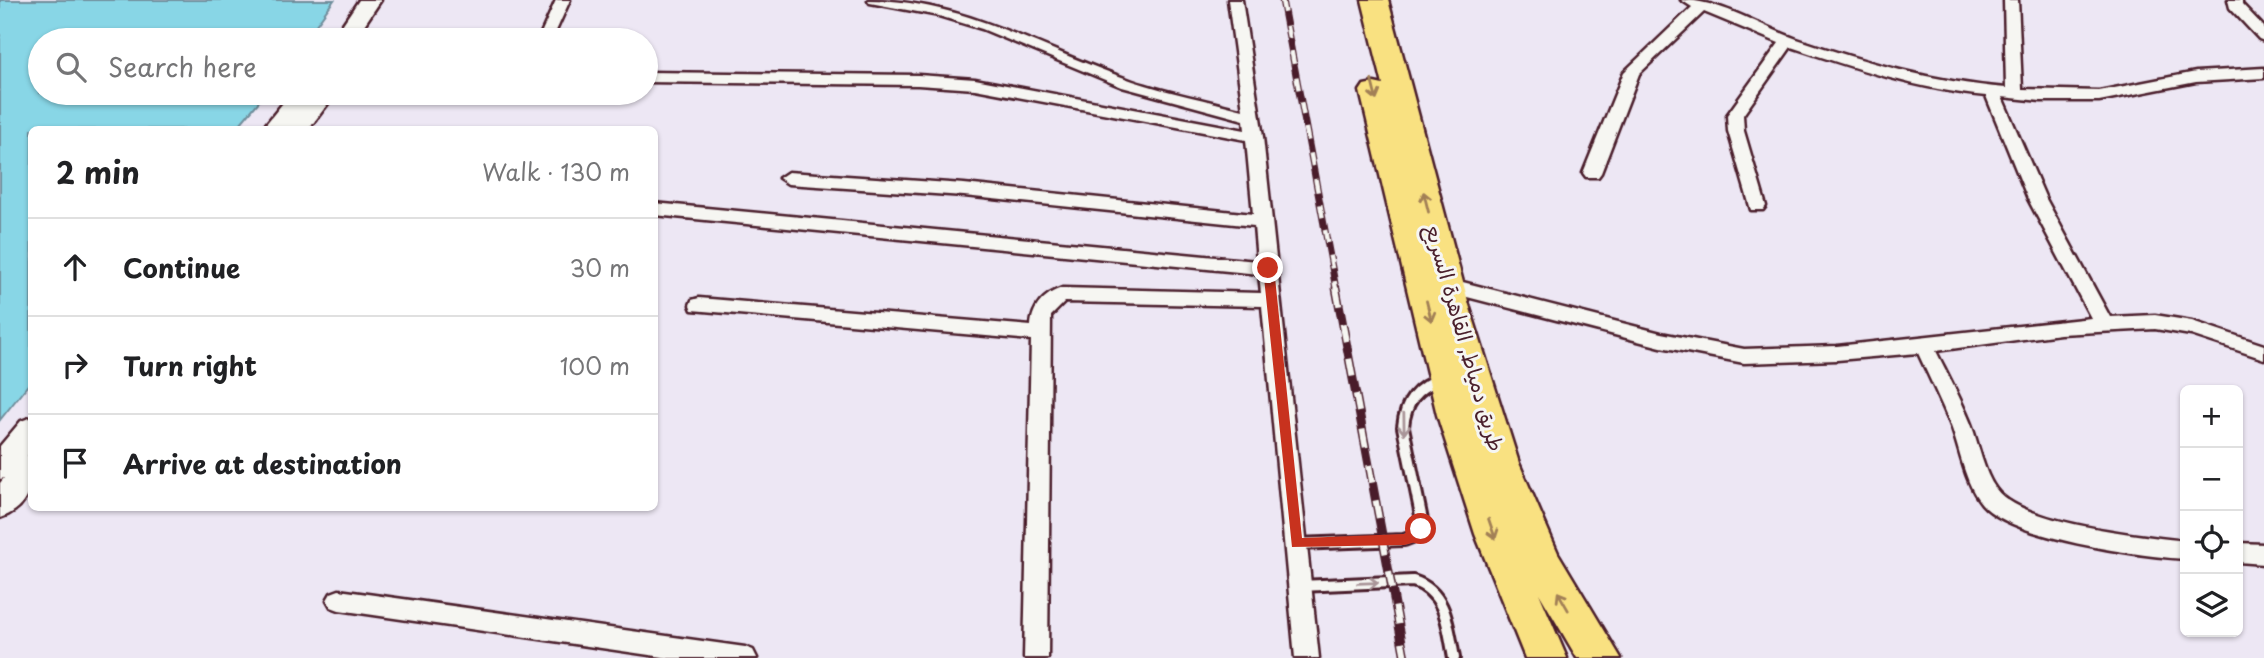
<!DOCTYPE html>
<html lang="en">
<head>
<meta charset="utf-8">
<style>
	:root { --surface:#fff; --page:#f6f6f6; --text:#202124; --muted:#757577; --line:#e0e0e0 }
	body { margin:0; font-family:"Playpen Sans","Playpen Sans Arabic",sans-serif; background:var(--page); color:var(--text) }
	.controls { position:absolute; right:21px; bottom:21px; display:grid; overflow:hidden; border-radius:10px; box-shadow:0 2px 5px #0004 }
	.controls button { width:63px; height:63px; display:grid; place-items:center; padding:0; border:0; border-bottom:2px solid var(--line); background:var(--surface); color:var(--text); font:35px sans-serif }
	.stop { position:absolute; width:21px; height:21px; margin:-16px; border:5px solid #c8321e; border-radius:50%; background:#fff }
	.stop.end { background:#c8321e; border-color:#fff; box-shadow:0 2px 7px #0008 }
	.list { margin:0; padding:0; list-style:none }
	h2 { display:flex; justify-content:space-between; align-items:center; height:91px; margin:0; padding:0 28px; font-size:30px }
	h2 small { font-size:23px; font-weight:400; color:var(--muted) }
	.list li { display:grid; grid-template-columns:46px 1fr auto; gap:21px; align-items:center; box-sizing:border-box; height:98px; padding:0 28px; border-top:2px solid var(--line) }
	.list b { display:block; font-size:26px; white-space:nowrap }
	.list em { font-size:23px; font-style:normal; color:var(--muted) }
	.icon { flex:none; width:38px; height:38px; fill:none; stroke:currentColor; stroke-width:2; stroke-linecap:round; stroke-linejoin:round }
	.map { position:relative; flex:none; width:2264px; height:658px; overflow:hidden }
	.search { position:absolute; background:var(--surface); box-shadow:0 2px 5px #0004; left:28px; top:28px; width:630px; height:77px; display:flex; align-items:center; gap:18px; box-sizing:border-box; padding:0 24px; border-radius:38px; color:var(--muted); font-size:26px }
	.panel { position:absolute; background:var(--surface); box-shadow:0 2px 5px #0004; left:28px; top:126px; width:630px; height:385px; border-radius:10px }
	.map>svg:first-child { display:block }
	.water { fill:#88d6e6; stroke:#6f8d9b; stroke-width:2 }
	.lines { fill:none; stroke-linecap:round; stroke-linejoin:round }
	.service-casing { stroke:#4a1f2b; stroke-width:16 }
	.minor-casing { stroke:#4a1f2b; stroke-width:5 }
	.secondary-casing { stroke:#4a1f2b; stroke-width:5 }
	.trunk-casing { stroke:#4a1f2b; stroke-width:5 }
	.service { stroke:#f6f6f2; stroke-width:10 }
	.minor { fill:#f6f6f2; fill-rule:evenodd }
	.secondary { fill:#f6f6f2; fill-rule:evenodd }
	.trunk { fill:#f9e181; fill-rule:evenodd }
	.rail-far1-casing { stroke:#4a1f2b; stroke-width:7 }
	.rail-casing { stroke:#4a1f2b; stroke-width:9 }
	.rail-far1 { stroke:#f6f6f2; stroke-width:4.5; stroke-dasharray:13; stroke-linecap:butt }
	.rail { stroke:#f6f6f2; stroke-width:6; stroke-dasharray:18; stroke-linecap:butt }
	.oneway { stroke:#a28056 }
	.oneway2 { stroke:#a99598 }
	.route { fill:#c8321e }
	.labels { text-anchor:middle; stroke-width:6; stroke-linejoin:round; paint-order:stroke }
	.street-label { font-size:21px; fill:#4a1f2b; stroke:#f6f6f2 }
</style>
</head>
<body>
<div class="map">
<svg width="2264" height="658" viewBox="0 0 2264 658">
	<rect width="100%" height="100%" fill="#ede7f4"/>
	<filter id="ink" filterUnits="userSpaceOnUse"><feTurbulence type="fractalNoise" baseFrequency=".0143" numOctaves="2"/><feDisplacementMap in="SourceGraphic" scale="14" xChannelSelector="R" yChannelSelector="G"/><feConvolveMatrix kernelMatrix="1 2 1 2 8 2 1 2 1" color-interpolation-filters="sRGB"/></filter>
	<g filter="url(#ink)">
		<path class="water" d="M0 0H334L305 40H40V93H266L236 129 32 130 31 381 0 420Z"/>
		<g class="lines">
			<g class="service-casing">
				<g id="service">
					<path d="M1296 544 1404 540 1417 535 1422 520 1403 427C1405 402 1417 387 1441 379"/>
					<path d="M1300 586 1413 581C1447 592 1448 627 1454 658"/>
				</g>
			</g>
			<g class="minor-casing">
				<g id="minor">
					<path d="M556 0H570L552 40H538Z"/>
					<path d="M868 0C965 0 1044 51 1133 81 1169 93 1207 100 1243 110L1228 0H1242L1263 137 1319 658H1295L1262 306 1065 302 1051 316 1048 658H1024L1031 340 692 310 690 305 692 300 699 298 1031 326C1032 307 1044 294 1062 288L1261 293 1259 274 654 215V203L1257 261 1254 226 964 196 788 184 779 178 788 172 964 184 1253 214 1246 140 975 89 918 85 646 82V72L918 75 975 79 1245 130 1244 120 1122 87 982 29 939 16 870 3Z"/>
					<path d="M1681 0C1721 0 1759 26 1797 39 1865 62 1934 82 2006 88L2004 0H2018L2022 89 2099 91 2196 72 2264 68V78L2196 82 2099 101H2041L2002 97 2046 199 2110 317 2155 315 2192 321 2264 345V359L2191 335 2155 329 2060 334 1936 351C1948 375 1961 399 1971 424 1979 445 1983 471 1996 489 2021 524 2143 536 2185 541V559C2140 556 2012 539 1982 504 1965 484 1960 450 1951 426 1941 401 1929 377 1918 353L1837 360 1744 363 1661 347 1440 290 1438 285 1440 280 1447 278 1661 333 1744 349 1837 346 2091 318 2028 199 1986 96C1920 90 1854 68 1791 47L1743 115 1744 131 1766 206 1763 210H1751L1728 131 1727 115 1779 43 1704 12 1639 74 1601 173 1598 177H1586L1583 173 1624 72 1692 7Z"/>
					<path d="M2228 0H2242V4L2264 27V41L2259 39 2230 8Z"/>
					<path d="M2238 543 2264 544V564L2238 562Z"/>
					<path d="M339 590 745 647 753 650 757 658H670L339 610 331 607 327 600 331 593Z"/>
				</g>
			</g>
			<g class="secondary-casing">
				<g id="secondary">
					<path d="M359 0H381L354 40H332Z"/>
					<path d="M291 93H336L308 130H261Z"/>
					<path d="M32 417V451L27 456 32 455C32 483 32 507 0 518V483L4 478 0 479V446L21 421Z"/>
				</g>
			</g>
			<g class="trunk-casing">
				<path id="trunk" d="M1362 0H1388L1469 305 1519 463 1558 553 1621 658H1577L1539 593 1567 658H1525L1475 534 1437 415 1360 91 1364 85 1374 83 1383 85Z"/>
			</g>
			<use href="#service" class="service"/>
			<use href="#minor" class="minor"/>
			<use href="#secondary" class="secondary"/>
			<use href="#trunk" class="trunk"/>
			<g class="rail-far1-casing">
				<path id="rail-far1" d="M1282 0 1336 289"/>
			</g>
			<g class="rail-casing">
				<path id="rail" d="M1336 288 1405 658"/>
			</g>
			<use href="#rail-far1" class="rail-far1"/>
			<use href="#rail" class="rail"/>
		</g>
		<defs><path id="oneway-shaft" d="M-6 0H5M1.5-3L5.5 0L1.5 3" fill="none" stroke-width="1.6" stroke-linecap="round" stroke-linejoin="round" transform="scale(1.75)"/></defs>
		<g class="oneway">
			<use href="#oneway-shaft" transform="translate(1374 90) rotate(76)"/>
			<use href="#oneway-shaft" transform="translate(1426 202) rotate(-104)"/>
			<use href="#oneway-shaft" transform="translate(1429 311) rotate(76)"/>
			<use href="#oneway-shaft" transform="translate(1492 529) rotate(71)"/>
			<use href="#oneway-shaft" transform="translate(1563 601) rotate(-120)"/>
		</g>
		<g class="oneway2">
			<use href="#oneway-shaft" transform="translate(1404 424) rotate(89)"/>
			<use href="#oneway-shaft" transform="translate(1368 583) rotate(-2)"/>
		</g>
	</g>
	<path class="route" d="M1268 264 1274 268 1302 538 1404 534 1417 525H1426V533L1416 542 1404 545 1292 547 1263 268Z"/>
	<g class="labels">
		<g class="street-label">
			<text transform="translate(1464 338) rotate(74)" y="7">طريق دمياط, القاهرة السريع</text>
		</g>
	</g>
</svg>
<div class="controls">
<button>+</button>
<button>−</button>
<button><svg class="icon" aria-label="locate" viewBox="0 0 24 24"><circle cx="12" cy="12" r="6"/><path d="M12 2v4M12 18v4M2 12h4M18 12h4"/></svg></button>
<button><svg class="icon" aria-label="layers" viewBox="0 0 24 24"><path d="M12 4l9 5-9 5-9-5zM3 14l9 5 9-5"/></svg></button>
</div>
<div class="stop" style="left:1421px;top:529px"></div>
<div class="stop end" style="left:1268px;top:268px"></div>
<div class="search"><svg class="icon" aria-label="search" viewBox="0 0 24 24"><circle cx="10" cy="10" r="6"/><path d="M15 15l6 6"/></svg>Search here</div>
<section class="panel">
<h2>2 min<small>Walk · 130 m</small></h2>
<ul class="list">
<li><svg class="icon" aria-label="ahead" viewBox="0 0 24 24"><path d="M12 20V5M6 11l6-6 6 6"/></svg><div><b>Continue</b></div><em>30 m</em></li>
<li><svg class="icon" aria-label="right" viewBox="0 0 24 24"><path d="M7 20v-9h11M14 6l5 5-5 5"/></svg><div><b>Turn right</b></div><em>100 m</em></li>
<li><svg class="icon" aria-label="arrive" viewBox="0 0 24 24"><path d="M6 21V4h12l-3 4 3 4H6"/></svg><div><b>Arrive at destination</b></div></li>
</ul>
</section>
</div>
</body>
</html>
